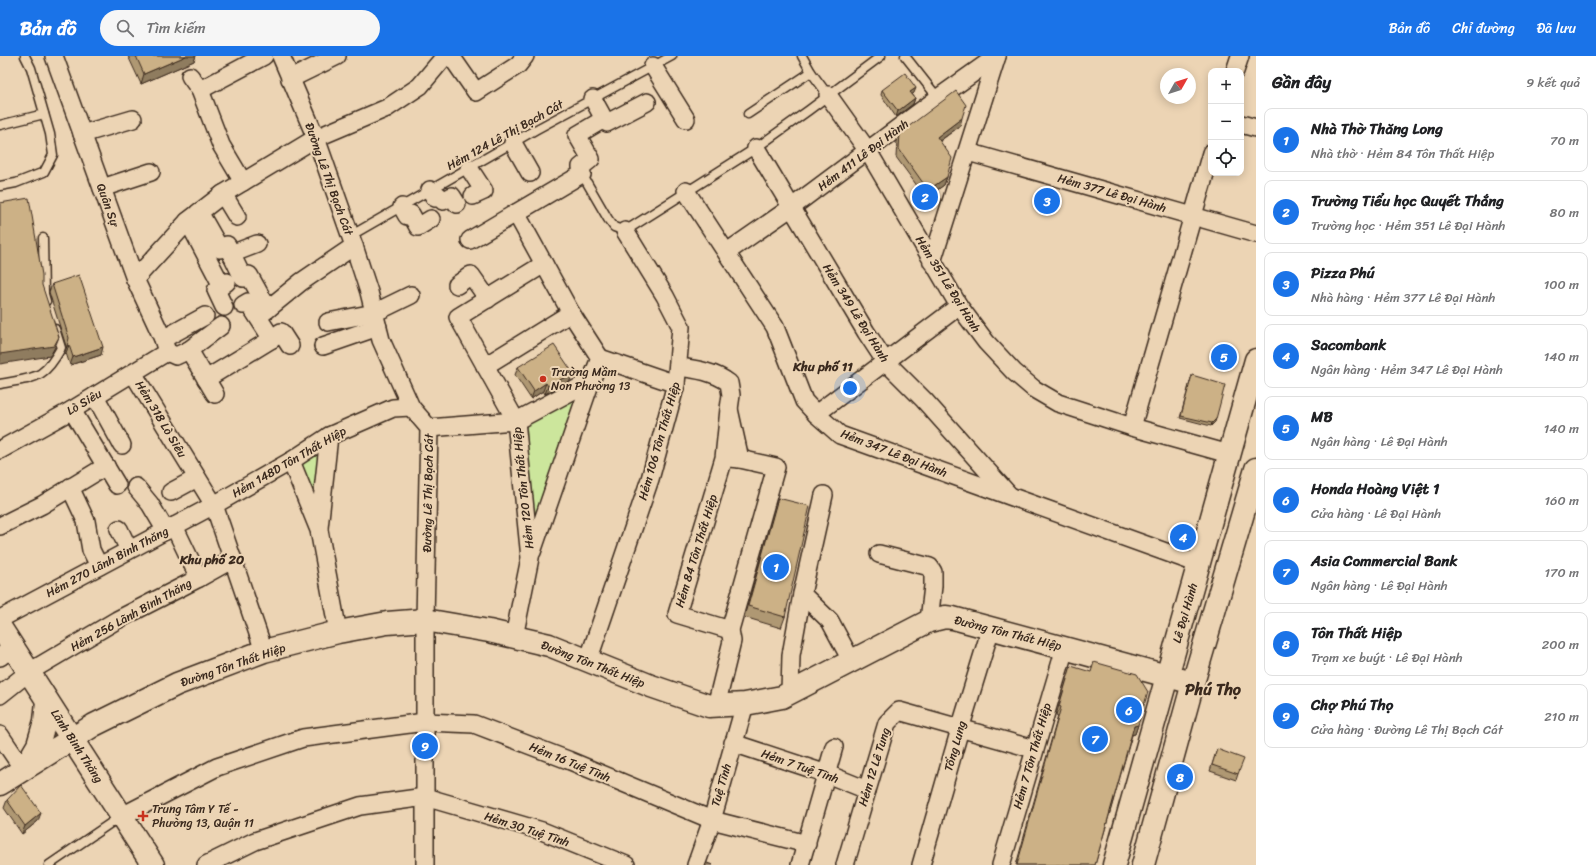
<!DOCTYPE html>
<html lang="vi">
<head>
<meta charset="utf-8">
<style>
	:root { --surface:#fff; --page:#f6f6f6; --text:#202124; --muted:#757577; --line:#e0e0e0; --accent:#1a73e8 }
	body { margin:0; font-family:Sriracha,sans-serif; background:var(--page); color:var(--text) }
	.controls { position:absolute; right:12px; top:12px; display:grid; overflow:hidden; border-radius:8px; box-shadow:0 2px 10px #0003 }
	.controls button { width:36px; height:36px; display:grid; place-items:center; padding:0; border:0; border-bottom:1px solid var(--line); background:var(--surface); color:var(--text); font:20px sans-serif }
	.compass { position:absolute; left:1160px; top:12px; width:36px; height:36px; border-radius:50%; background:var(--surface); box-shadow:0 2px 10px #0003; rotate:51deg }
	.you { position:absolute; left:850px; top:332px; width:14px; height:14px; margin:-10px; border:3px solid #fff; border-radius:50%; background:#1a73e8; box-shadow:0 0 0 6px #1a73e833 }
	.badge { display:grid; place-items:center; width:26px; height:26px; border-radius:50%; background:var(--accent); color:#fff; font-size:13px; font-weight:700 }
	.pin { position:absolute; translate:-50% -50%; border:2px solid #fff; box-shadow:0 1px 4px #0006 }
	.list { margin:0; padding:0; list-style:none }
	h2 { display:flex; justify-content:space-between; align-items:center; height:52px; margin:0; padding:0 16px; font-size:17px }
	h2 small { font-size:13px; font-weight:400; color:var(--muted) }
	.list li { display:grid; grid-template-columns:26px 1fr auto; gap:12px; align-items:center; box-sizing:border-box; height:64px; margin:0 8px 8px; padding:0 8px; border:1px solid var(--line); border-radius:8px }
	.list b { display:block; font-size:15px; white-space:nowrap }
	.list p { margin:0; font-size:13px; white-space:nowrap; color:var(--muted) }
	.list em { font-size:13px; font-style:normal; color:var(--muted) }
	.icon { flex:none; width:22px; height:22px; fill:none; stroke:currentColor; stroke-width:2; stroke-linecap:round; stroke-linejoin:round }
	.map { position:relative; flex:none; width:1256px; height:809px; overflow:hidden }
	header { display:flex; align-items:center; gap:24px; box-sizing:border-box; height:56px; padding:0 20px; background:var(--accent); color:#fff }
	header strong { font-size:19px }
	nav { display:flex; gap:22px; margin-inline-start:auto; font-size:14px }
	.search { width:280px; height:36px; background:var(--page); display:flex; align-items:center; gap:10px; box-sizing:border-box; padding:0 14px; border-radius:22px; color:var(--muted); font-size:15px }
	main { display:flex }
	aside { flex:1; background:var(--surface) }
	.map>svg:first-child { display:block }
	.green { fill:#cce69c; stroke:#84885d }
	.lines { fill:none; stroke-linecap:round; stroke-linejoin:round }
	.lane-casing { stroke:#3b2a1e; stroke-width:11 }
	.street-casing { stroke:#3b2a1e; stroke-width:20 }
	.secondary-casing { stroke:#3b2a1e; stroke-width:25 }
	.lane { stroke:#ecd4b4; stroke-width:8 }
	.street { stroke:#ecd4b4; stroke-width:17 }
	.secondary { stroke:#ecd4b4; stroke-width:22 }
	.wall { fill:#af9873; stroke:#3b2a1e }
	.shaded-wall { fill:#8f7c5e; stroke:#3b2a1e }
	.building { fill:#ccb186; stroke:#3b2a1e }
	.poi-dot { fill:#c8321e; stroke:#ecd4b4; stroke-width:1.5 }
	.labels { text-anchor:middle; stroke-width:4; stroke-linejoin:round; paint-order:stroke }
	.street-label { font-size:12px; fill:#3b2a1e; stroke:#ecd4b4 }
	.poi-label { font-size:12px; fill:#3b2a1e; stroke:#ecd4b4; text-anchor:start }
	.neighbourhood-label { font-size:13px; font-weight:bold; fill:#3b2a1e; stroke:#ecd4b4 }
	.district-label { font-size:16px; font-weight:bold; fill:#3b2a1e; stroke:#ecd4b4 }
</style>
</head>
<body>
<header>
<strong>Bản đồ</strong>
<div class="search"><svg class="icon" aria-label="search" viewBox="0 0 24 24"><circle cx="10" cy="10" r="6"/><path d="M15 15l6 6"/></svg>Tìm kiếm</div>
<nav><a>Bản đồ</a><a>Chỉ đường</a><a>Đã lưu</a></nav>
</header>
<main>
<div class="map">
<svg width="1256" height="809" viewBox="0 0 1256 809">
	<rect width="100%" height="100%" fill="#ecd4b4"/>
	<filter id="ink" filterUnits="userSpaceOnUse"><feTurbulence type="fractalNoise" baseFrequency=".025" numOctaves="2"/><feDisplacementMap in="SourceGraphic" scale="8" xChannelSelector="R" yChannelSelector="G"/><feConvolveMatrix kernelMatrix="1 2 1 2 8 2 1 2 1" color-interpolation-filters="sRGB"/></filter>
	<g filter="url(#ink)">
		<g class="green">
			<path d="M582 335 533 478 526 365Z"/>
			<path d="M323 384 317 455 296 399Z"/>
		</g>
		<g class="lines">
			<g class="lane-casing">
				<g id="lane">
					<path d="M802 0 811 16 828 39"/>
					<path d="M905 0 938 42"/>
					<path d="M748 58 811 16"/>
					<path d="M0 69 44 58"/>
					<path d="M582 118 608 163 614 171 625 175 756 92 809 54 881 0"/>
					<path d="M0 130 16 127 44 116 53 99 50 78 31 12 25 0"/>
					<path d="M350 180 535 74 672 0"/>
					<path d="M43 182 44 238 46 245"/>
					<path d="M0 328C34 321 43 325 61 292L55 273"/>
					<path d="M49 809 121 760"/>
				</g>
			</g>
			<g class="street-casing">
				<g id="street">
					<path d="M54 0 135 223 163 283 167 296"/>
					<path d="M281 0 316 82 354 190 369 236 381 284 411 351 429 372 425 564V809"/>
					<path d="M451 0 476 36 518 9 525 0"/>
					<path d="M653 10 686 63"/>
					<path d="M1235 15 1240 0"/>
					<path d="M190 20 200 34 221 89 243 126"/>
					<path d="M290 23 337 0"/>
					<path d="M200 34 264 0"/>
					<path d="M828 39 868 95 959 250 986 286 1014 316 1034 333 1058 347 1132 371 1229 398"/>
					<path d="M593 43 604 63"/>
					<path d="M1241 68 1256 72"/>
					<path d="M82 78 133 63"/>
					<path d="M513 87 530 117"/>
					<path d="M756 92 866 276 885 305 924 344 1009 439"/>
					<path d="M968 96 1256 178"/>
					<path d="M469 112 484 135 473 140"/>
					<path d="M102 132 151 116"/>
					<path d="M430 134 435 142 438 139 443 145 452 140 457 148"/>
					<path d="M686 135 775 271 804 345 816 358 840 379 1199 508"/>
					<path d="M223 138 237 161"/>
					<path d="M402 151 407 160 411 158 418 171 431 163"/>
					<path d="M199 156 220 193 227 189 243 222 249 219 268 253"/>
					<path d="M516 157 571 257 600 302"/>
					<path d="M188 165 222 230"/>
					<path d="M470 184 582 118 581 111 591 103 577 79 604 63 607 67 647 46"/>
					<path d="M727 196 792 151 938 42 997 0"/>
					<path d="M231 198 257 188"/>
					<path d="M932 206 997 0"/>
					<path d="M135 223 188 165 223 138 316 82 387 52 420 30 445 0"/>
					<path d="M457 229 471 219 488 243"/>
					<path d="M243 249 248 246 272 283"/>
					<path d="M224 251 216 234 227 226"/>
					<path d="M258 261 301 226 354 190"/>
					<path d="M328 266 374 257 411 239"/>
					<path d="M163 283 205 260"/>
					<path d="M323 290 378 271"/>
					<path d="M189 294 221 270"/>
					<path d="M167 296 176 300 189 294 215 338"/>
					<path d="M600 302 676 328"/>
					<path d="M485 310 571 257"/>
					<path d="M678 311C696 313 715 316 729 327L731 339 729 353"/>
					<path d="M133 317 214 449 264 595"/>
					<path d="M206 323 272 283 281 276 290 290"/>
					<path d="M95 340 122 389"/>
					<path d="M72 354 117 429"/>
					<path d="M816 358 959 250"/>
					<path d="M1132 371 1211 97"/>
					<path d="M429 372 516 365 591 325 600 302"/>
					<path d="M0 394 72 354 167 296"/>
					<path d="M291 405 319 474 338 576"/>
					<path d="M70 431 86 465 91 494 99 510"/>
					<path d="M136 431 150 448 166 475"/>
					<path d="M171 436 197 422"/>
					<path d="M0 470 42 449 106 410"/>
					<path d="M174 470 199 522"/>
					<path d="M319 472 329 380"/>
					<path d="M119 473 129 494"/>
					<path d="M532 496 591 325"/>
					<path d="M879 498 930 511 933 516V530L929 565"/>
					<path d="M802 538 830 565 852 606"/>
					<path d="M0 563 214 449 291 405 329 380 393 352 411 351"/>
					<path d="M730 574 677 558 724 402 729 353 740 403"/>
					<path d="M514 581 530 502 516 365 458 261 544 208"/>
					<path d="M0 601 13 591"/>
					<path d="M588 605 650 423 676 328 681 271 665 240 625 175"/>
					<path d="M790 636 791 599 802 538 824 439"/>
					<path d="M0 639 29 616 117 564 199 522 233 503"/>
					<path d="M716 650 732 585 730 574 776 411 740 403 730 402"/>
					<path d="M0 679 23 713"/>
					<path d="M733 687 827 718 867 734"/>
					<path d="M122 760 217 711 303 682 425 666 474 668 568 704 712 764 807 788"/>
					<path d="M206 809 255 785 360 750 425 741 542 775 626 809"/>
					<path d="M696 809 712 764 745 648"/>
					<path d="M800 809 834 691"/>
					<path d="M845 809 887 667 899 655 1034 693"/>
					<path d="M921 809 960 673 991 572"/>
					<path d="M1001 809 1065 592"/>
				</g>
			</g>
			<g class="secondary-casing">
				<g id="secondary">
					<path d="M0 571 153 809"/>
					<path d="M25 711 38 689 45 665 47 645"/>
					<path d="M0 728 94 669 177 628 264 595 338 576 387 567 425 564 489 575 549 589 651 630 709 650 745 648 782 641 929 565 945 561 953 562 1193 627"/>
					<path d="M1114 809 1256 304"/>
					<path d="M1143 809 1193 627 1256 413"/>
				</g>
			</g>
			<use href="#lane" class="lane"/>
			<use href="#street" class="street"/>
			<use href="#secondary" class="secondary"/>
		</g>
		<g class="wall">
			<path d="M128 0H196L194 5 141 28Z"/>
			<path d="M882 34 914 37 912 38 915 42 913 48 896 61 881 39Z"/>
			<path d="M960 70 940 85 947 121 944 129 926 142 896 101 897 85 900 77Z"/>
			<path d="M52 228 101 299 70 309 66 297 64 298 66 290 49 236Z"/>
			<path d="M518 311 570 325 545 338 543 335 531 343 515 319Z"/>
			<path d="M1191 322 1215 366 1211 370 1180 362Z"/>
			<path d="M778 442 785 561 781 572 744 561 775 453Z"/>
			<path d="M1071 610 1138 669 1135 678 1132 679 1095 809H1016L1058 660 1056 659Z"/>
			<path d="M1217 693 1238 718 1236 724 1210 715Z"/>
			<path d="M7 744 38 765 22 778 4 752Z"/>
		</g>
		<g class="shaded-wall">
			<path d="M186 0H196L194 5 141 28 144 18Z"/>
			<path d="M916 32 914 37 908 41 910 36Z"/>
			<path d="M915 42 913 48 896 61 898 55Z"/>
			<path d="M962 62 960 70 934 89 937 81Z"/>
			<path d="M947 121 944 129 926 142 928 134Z"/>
			<path d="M59 281 55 291 50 300 0 308V298Z"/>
			<path d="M69 289 66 297 64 298 67 290Z"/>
			<path d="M103 291 101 299 70 309 73 301Z"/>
			<path d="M573 317 570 325 545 338 548 330Z"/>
			<path d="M546 327 543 335 531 343 534 335Z"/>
			<path d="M1216 363 1215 366 1211 370 1212 367Z"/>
			<path d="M1138 669 1135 678 1131 679 1134 670Z"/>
			<path d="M41 757 38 765 22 778 25 770Z"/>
		</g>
		<g class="building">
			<path d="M136 0H186L144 18Z"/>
			<path d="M905 17 916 32 910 36 915 42 898 55 882 34Z"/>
			<path d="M956 35 966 49 962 62 937 81 952 102 947 121 928 134 899 93 900 77Z"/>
			<path d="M29 142 42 219V229L59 281 54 290 0 298V147Z"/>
			<path d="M79 219 103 291 73 301 69 289 67 290 69 282 52 228Z"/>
			<path d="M554 289 573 317 548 330 546 327 534 335 518 311Z"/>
			<path d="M1192 319 1225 329 1216 363 1212 367 1181 360Z"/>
			<path d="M778 442 810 450 785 561 748 550Z"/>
			<path d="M1094 606 1137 618 1148 636 1138 669 1134 670 1095 809H1017L1061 651 1059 650 1071 610 1091 616Z"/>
			<path d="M1217 693 1244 703 1238 718 1212 709Z"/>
			<path d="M21 729 41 757 25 770 7 744Z"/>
			<path d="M707 807 713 809H705Z"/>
		</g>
	</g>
	<g class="poi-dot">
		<circle cx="543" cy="323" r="4"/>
		<path d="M141 754h4v4h4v4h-4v4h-4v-4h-4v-4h4z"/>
	</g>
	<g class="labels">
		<g class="street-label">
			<text transform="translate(505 79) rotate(-29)" y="4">Hẻm 124 Lê Thị Bạch Cát</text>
			<text transform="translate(863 99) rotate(-37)" y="4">Hẻm 411 Lê Đại Hành</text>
			<text transform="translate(329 123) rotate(70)" y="4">Đường Lê Thị Bạch Cát</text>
			<text transform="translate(1112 137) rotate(16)" y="4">Hẻm 377 Lê Đại Hành</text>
			<text transform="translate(108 149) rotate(70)" y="4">Quân Sự</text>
			<text transform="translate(948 228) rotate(58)" y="4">Hẻm 351 Lê Đại Hành</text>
			<text transform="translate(856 257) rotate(58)" y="4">Hẻm 349 Lê Đại Hành</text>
			<text transform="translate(84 346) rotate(-31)" y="4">Lò Siêu</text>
			<text transform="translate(161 363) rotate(59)" y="4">Hẻm 318 Lò Siêu</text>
			<text transform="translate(659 385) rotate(-74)" y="4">Hẻm 106 Tôn Thất Hiệp</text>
			<text transform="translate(894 397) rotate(21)" y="4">Hẻm 347 Lê Đại Hành</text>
			<text transform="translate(289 406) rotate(-30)" y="4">Hẻm 148D Tôn Thất Hiệp</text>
			<text transform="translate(523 432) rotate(-96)" y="4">Hẻm 120 Tôn Thất Hiệp</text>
			<text transform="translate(428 437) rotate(-89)" y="4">Đường Lê Thị Bạch Cát</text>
			<text transform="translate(696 495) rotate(-73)" y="4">Hẻm 84 Tôn Thất Hiệp</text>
			<text transform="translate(107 506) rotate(-28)" y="4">Hẻm 270 Lãnh Binh Thăng</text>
			<text transform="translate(1185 557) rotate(-74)" y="4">Lê Đại Hành</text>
			<text transform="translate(131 559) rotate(-29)" y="4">Hẻm 256 Lãnh Binh Thăng</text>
			<text transform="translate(1008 577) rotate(14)" y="4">Đường Tôn Thất Hiệp</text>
			<text transform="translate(593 608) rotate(21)" y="4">Đường Tôn Thất Hiệp</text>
			<text transform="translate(233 609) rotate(-19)" y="4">Đường Tôn Thất Hiệp</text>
			<text transform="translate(77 690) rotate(57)" y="4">Lãnh Binh Thăng</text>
			<text transform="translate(955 690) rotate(-74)" y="4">Tổng Lung</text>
			<text transform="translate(1032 700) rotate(-74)" y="4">Hẻm 7 Tôn Thất Hiệp</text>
			<text transform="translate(570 706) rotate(22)" y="4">Hẻm 16 Tuệ Tĩnh</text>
			<text transform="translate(800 710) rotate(19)" y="4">Hẻm 7 Tuệ Tĩnh</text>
			<text transform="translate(874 711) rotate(-73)" y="4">Hẻm 12 Lê Tung</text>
			<text transform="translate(721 729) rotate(-74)" y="4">Tuệ Tĩnh</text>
			<text transform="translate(527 773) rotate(18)" y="4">Hẻm 30 Tuệ Tĩnh</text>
		</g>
		<g class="poi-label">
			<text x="551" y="320">Trường Mầm<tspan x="551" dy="14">Non Phường 13</tspan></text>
			<text x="152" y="757">Trung Tâm Y Tế -<tspan x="152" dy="14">Phường 13, Quận 11</tspan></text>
		</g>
		<g class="neighbourhood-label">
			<text x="823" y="315">Khu phố 11</text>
			<text x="212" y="508">Khu phố 20</text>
		</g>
		<g class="district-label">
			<text x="1213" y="639">Phú Thọ</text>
		</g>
	</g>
</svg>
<div class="controls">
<button>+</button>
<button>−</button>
<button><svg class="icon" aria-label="locate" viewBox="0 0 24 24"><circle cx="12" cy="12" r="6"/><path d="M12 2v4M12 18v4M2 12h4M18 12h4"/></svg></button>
</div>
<svg class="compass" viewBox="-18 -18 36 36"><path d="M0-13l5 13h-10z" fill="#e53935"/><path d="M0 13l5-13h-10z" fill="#757577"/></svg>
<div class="you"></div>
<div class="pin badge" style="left:776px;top:511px">1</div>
<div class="pin badge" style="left:925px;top:141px">2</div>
<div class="pin badge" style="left:1047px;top:145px">3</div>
<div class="pin badge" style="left:1183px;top:481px">4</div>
<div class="pin badge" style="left:1224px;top:301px">5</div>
<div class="pin badge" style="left:1129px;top:654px">6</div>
<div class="pin badge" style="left:1095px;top:683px">7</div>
<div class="pin badge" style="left:1180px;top:721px">8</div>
<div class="pin badge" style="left:425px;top:690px">9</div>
</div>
<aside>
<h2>Gần đây<small>9 kết quả</small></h2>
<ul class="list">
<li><span class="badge">1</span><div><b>Nhà Thờ Thăng Long</b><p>Nhà thờ · Hẻm 84 Tôn Thất Hiệp</p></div><em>70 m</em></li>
<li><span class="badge">2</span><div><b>Trường Tiểu học Quyết Thắng</b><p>Trường học · Hẻm 351 Lê Đại Hành</p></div><em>80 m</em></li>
<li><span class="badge">3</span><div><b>Pizza Phú</b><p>Nhà hàng · Hẻm 377 Lê Đại Hành</p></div><em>100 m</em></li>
<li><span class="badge">4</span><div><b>Sacombank</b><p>Ngân hàng · Hẻm 347 Lê Đại Hành</p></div><em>140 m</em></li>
<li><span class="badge">5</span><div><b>MB</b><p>Ngân hàng · Lê Đại Hành</p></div><em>140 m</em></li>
<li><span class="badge">6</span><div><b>Honda Hoàng Việt 1</b><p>Cửa hàng · Lê Đại Hành</p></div><em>160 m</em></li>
<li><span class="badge">7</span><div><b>Asia Commercial Bank</b><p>Ngân hàng · Lê Đại Hành</p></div><em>170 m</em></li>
<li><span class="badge">8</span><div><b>Tôn Thất Hiệp</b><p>Trạm xe buýt · Lê Đại Hành</p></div><em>200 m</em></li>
<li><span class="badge">9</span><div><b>Chợ Phú Thọ</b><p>Cửa hàng · Đường Lê Thị Bạch Cát</p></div><em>210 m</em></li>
</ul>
</aside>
</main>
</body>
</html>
